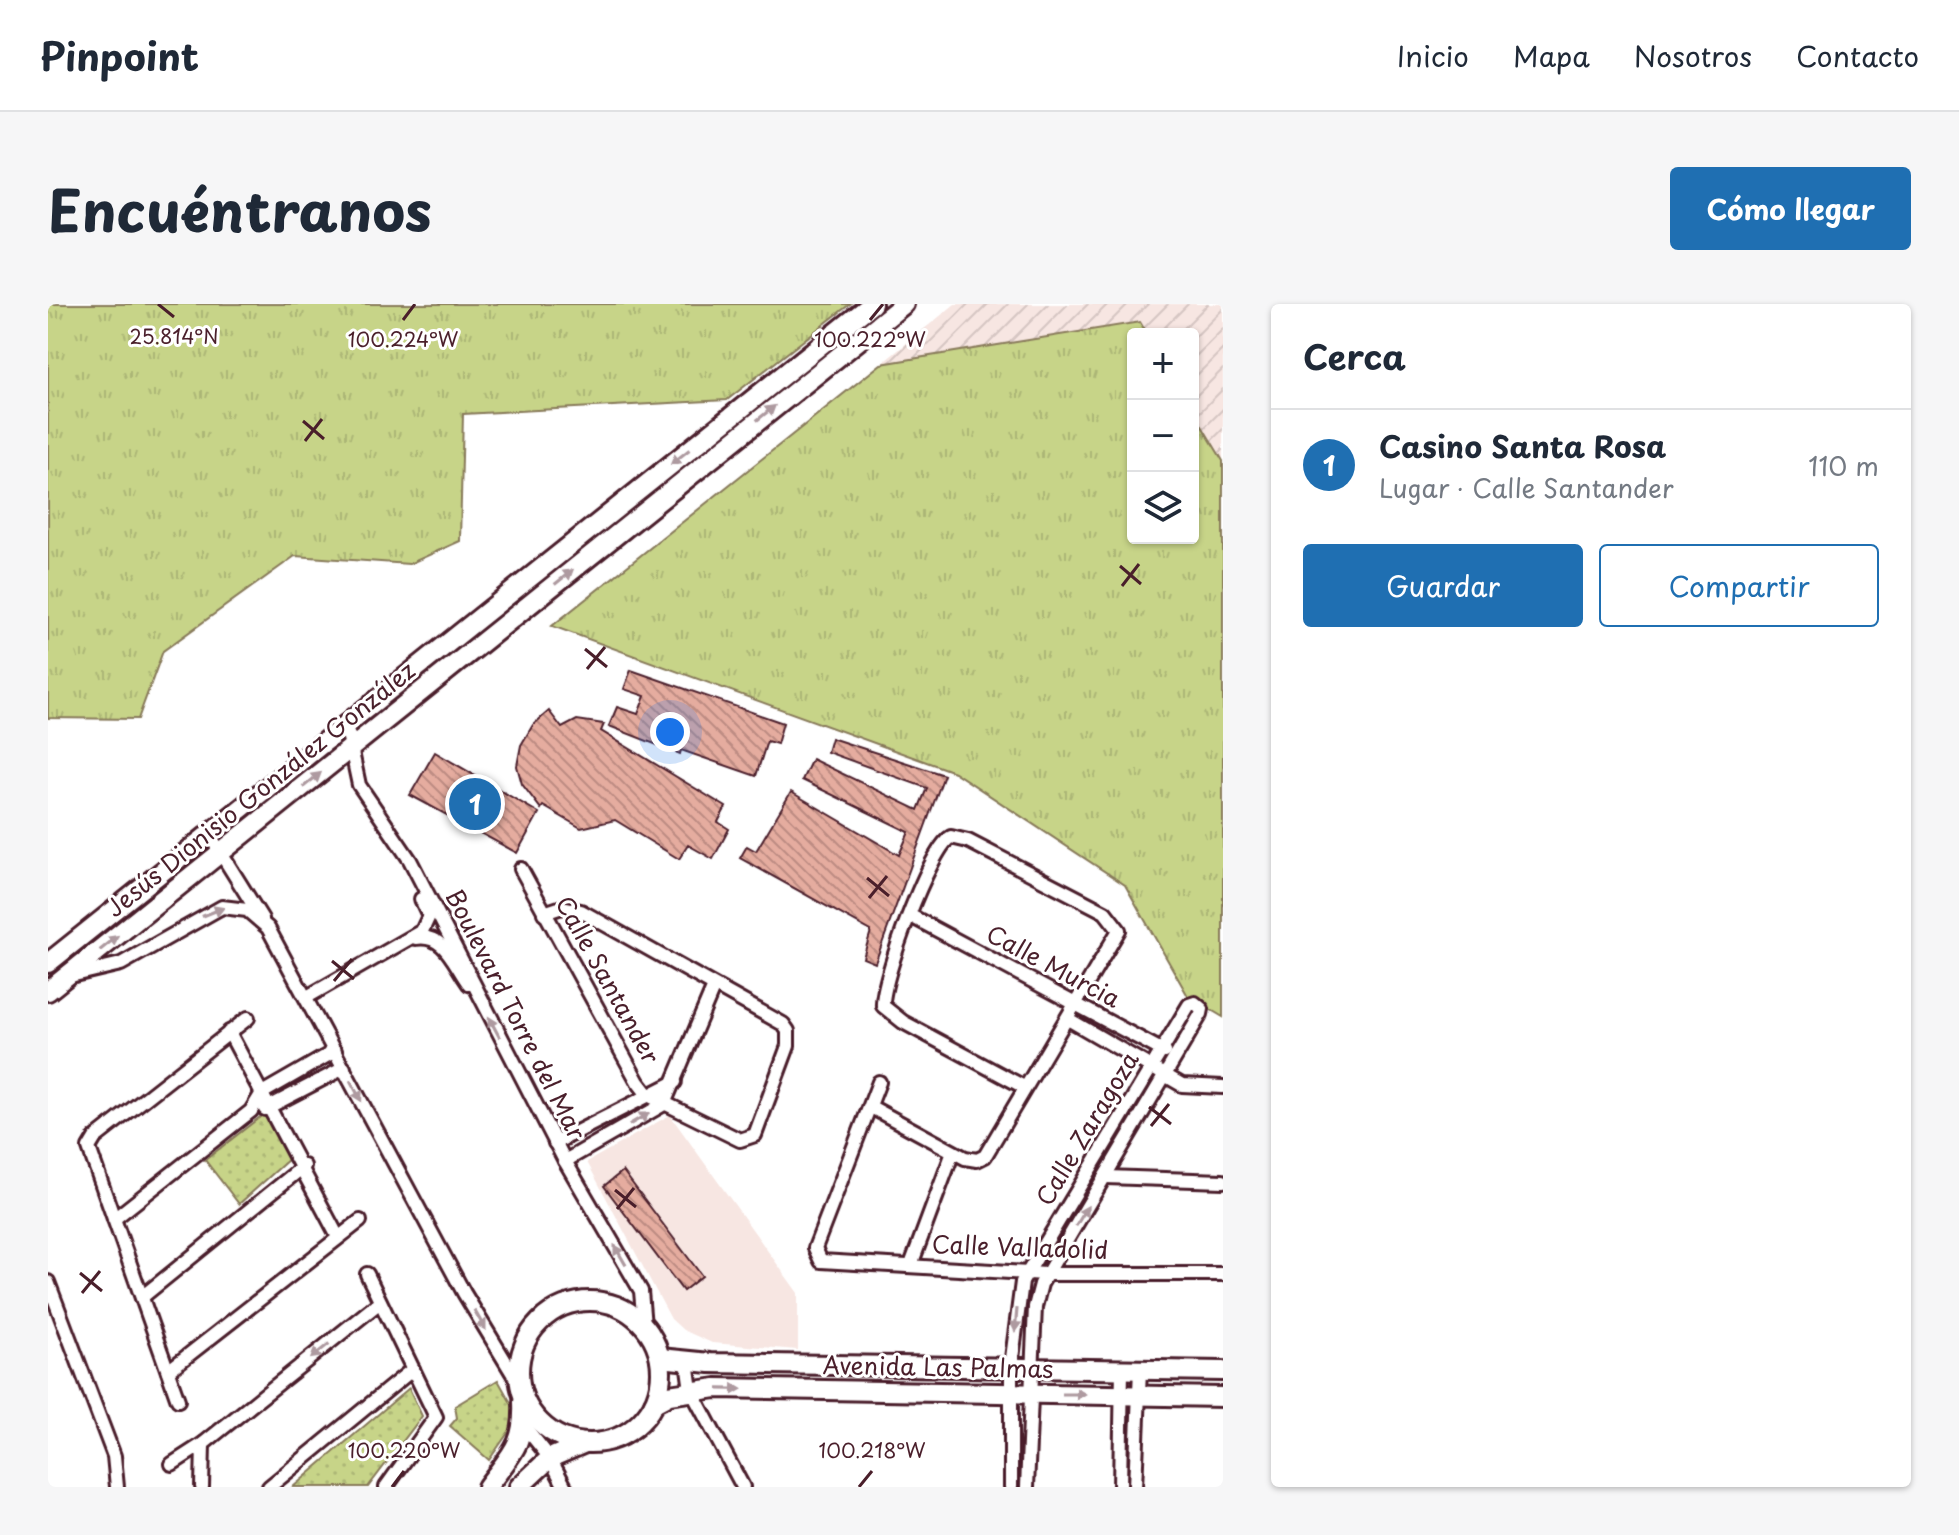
<!DOCTYPE html>
<html lang="es">
<head>
<meta charset="utf-8">
<style>
	:root { --surface:#fff; --page:#f6f6f7; --text:#1f2937; --muted:#747a83; --line:#e0e1e3; --accent:#1f6fb2 }
	body { margin:0; font-family:"Playpen Sans",sans-serif; background:var(--page); color:var(--text) }
	.controls { position:absolute; right:24px; top:24px; display:grid; overflow:hidden; border-radius:8px; box-shadow:0 2px 6px #0004 }
	.controls button { width:72px; height:72px; display:grid; place-items:center; padding:0; border:0; border-bottom:2px solid var(--line); background:var(--surface); color:var(--text); font:40px sans-serif }
	.you { position:absolute; left:622px; top:428px; width:28px; height:28px; margin:-20px; border:6px solid #fff; border-radius:50%; background:#1a73e8; box-shadow:0 0 0 12px #1a73e833 }
	.badge { display:grid; place-items:center; width:52px; height:52px; border-radius:50%; background:var(--accent); color:#fff; font-size:26px; font-weight:700 }
	.pin { position:absolute; translate:-50% -50%; border:4px solid #fff; box-shadow:0 2px 8px #0006 }
	.list { margin:0; padding:0; list-style:none }
	h2 { display:flex; justify-content:space-between; align-items:center; height:104px; margin:0; padding:0 32px; font-size:34px }
	h2 small { font-size:26px; font-weight:400; color:var(--muted) }
	.list li { display:grid; grid-template-columns:52px 1fr auto; gap:24px; align-items:center; box-sizing:border-box; height:112px; padding:0 32px; border-top:2px solid var(--line) }
	.list b { display:block; font-size:30px; white-space:nowrap }
	.list p { margin:0; font-size:26px; white-space:nowrap; color:var(--muted) }
	.list em { font-size:26px; font-style:normal; color:var(--muted) }
	.actions { display:flex; gap:16px; padding:24px 32px }
	.actions a { flex:1; padding:18px 0; border:2px solid var(--accent); border-radius:8px; text-align:center; font-size:28px; color:var(--accent) }
	.actions .main { background:var(--accent); color:#fff }
	.icon { flex:none; width:44px; height:44px; fill:none; stroke:currentColor; stroke-width:2; stroke-linecap:round; stroke-linejoin:round }
	.map { position:relative; flex:none; width:1175px; height:1183px; overflow:hidden; border-radius:8px }
	header { display:flex; align-items:center; gap:48px; box-sizing:border-box; height:112px; padding:0 40px; background:var(--surface); border-bottom:2px solid var(--line) }
	header strong { font-size:38px }
	nav { display:flex; gap:44px; margin-inline-start:auto; font-size:28px }
	.intro { display:flex; align-items:center; justify-content:space-between; box-sizing:border-box; height:192px; padding:0 48px }
	h1 { margin:0; font-size:56px }
	.button { padding:20px 36px; border-radius:8px; background:var(--accent); color:#fff; font-size:28px; font-weight:700 }
	main { display:flex; gap:48px; padding:0 48px }
	aside { flex:1; background:var(--surface); border-radius:8px; box-shadow:0 2px 6px #0004 }
	.map>svg:first-child { display:block }
	.built { fill:#f7e6e2 }
	.industrial { fill:url(#industrial-furrows) }
	.grass { fill:url(#grass-tufts); stroke:#887a5a; stroke-width:2 }
	.park { fill:url(#park-dots); stroke:#887a5a; stroke-width:2 }
	.building { fill:url(#building-back-hatch); stroke:#4a1f2b; stroke-width:2 }
	.lines { fill:none; stroke-linecap:round; stroke-linejoin:round }
	.street-casing { stroke:#4a1f2b; stroke-width:18 }
	.secondary-casing { stroke:#4a1f2b; stroke-width:24 }
	.street { stroke:#fff; stroke-width:12 }
	.secondary { stroke:#fff; stroke-width:18 }
	.oneway { fill:#ae9aa0 }
	.ticks { fill:none; stroke:#4a1f2b; stroke-width:3 }
	.labels { text-anchor:middle; stroke-width:6; stroke-linejoin:round; paint-order:stroke }
	.street-label { font-size:24px; fill:#4a1f2b; stroke:#fff }
	.ticks-label { font-size:20px; text-anchor:middle; fill:#4a1f2b; stroke:#fff; stroke-width:6; stroke-linejoin:round; paint-order:stroke }
</style>
</head>
<body>
<header>
<strong>Pinpoint</strong>
<nav><a>Inicio</a><a>Mapa</a><a>Nosotros</a><a>Contacto</a></nav>
</header>
<div class="intro"><h1>Encuéntranos</h1><a class="button">Cómo llegar</a></div>
<main>
<div class="map">
<svg width="1175" height="1183" viewBox="0 0 1175 1183">
	<defs>
		<pattern id="industrial-furrows" width="10" height="10" patternUnits="userSpaceOnUse" patternTransform="scale(2)"><rect width="10" height="10" fill="#f7e6e2"/><path d="M-1 1l2-2M0 10L10 0M9 11l2-2" fill="none" stroke="#d5c5c2"/></pattern>
		<pattern id="grass-tufts" width="24" height="20" patternUnits="userSpaceOnUse" patternTransform="scale(2)"><rect width="24" height="20" fill="#c7d488"/><path d="M3 7l-1-3M5 7V3M7 7l1-3M15 17l-1-3M17 17v-4M19 17l1-3" fill="none" stroke="#acb676"/></pattern>
		<pattern id="park-dots" width="8" height="8" patternUnits="userSpaceOnUse" patternTransform="scale(2)"><rect width="8" height="8" fill="#c7d488"/><path d="M2 2h.1M6 6h.1" fill="none" stroke="#acb676" stroke-width="1.8" stroke-linecap="round"/></pattern>
		<pattern id="building-back-hatch" width="6" height="6" patternUnits="userSpaceOnUse" patternTransform="scale(2)"><rect width="6" height="6" fill="#e5ac9f"/><path d="M-1 5l2 2M0 0l6 6M5-1l2 2" fill="none" stroke="#bc8b82"/></pattern>
	</defs>
	<rect width="100%" height="100%" fill="#fff"/>
	<filter id="ink" filterUnits="userSpaceOnUse"><feTurbulence type="fractalNoise" baseFrequency=".0125" numOctaves="2"/><feDisplacementMap in="SourceGraphic" scale="16" xChannelSelector="R" yChannelSelector="G"/><feConvolveMatrix kernelMatrix="1 2 1 2 8 2 1 2 1" color-interpolation-filters="sRGB"/></filter>
	<g filter="url(#ink)">
		<path class="built" d="M622 811 750 989V1046L664 1039 635 1026 623 1015 539 858Z"/>
		<path class="industrial" d="M907 0H1175V157L1145 107V30H1099L1092 18 833 60Z"/>
		<g class="grass">
			<path d="M0 0H802L679 96 415 110 412 237 361 260 247 252 115 347 90 415 0 414Z"/>
			<path d="M1092 18 1099 30H1085V234H1145V107L1175 157V713L1140 692 1077 581 906 468 504 322 833 60Z"/>
		</g>
		<g class="park">
			<path d="M216 810 242 854 191 900 157 856Z"/>
			<path d="M450 1076 471 1113 441 1156 402 1122 409 1114 407 1102Z"/>
			<path d="M361 1084 374 1112 320 1183H245Z"/>
		</g>
		<g class="building">
			<path d="M583 366 735 419 729 440 719 437 708 472 633 446 632 450 561 422 569 403 590 410 597 392 576 385Z"/>
			<path d="M501 407 514 424 529 416 556 420 553 427 678 503 670 518 681 525 665 555 640 541 631 555 567 516 533 524 495 502 493 505 474 480 469 462 473 441 485 421Z"/>
			<path d="M783 434 896 471 827 659 815 654 823 627 692 554 699 542 708 547 743 488 851 551 861 528 754 476 764 455 870 506 879 484 779 448Z"/>
			<path d="M387 448 491 509 469 549 362 491Z"/>
			<path d="M575 867 654 972 635 987 556 882Z"/>
		</g>
		<g class="lines">
			<g class="street-casing">
				<g id="street">
					<path d="M298 420 311 481 362 556 517 857 593 987 596 1022"/>
					<path d="M161 530 214 615"/>
					<path d="M473 565 590 778 600 791 692 836 707 831 740 742V727L735 720 533 607 514 603 496 609"/>
					<path d="M863 612 1117 748"/>
					<path d="M368 634C397 629 406 660 421 680"/>
					<path d="M22 672 73 660 174 603 199 606 220 624 416 989 471 1080"/>
					<path d="M259 693 374 627 381 612 373 595"/>
					<path d="M1020 715 1134 781 1175 783"/>
					<path d="M181 728 290 933"/>
					<path d="M831 778 767 944 773 957 998 970H1175"/>
					<path d="M823 803 917 854 929 856 937 852 1071 626 1057 608 920 537 903 533C882 544 833 677 835 702L855 718 976 783"/>
					<path d="M217 805 296 764"/>
					<path d="M507 839 627 778"/>
					<path d="M517 857 616 800 666 682"/>
					<path d="M1058 873 1175 877"/>
					<path d="M66 915 203 807 214 789 287 747"/>
					<path d="M863 961 905 848"/>
					<path d="M319 970 388 1113 338 1183"/>
					<path d="M0 978 66 1152 69 1183"/>
					<path d="M94 993 256 862"/>
					<path d="M639 1057 643 1086 695 1183"/>
					<path d="M120 1067 312 917"/>
					<path d="M130 1096 41 844 47 834 200 714"/>
					<path d="M477 1123 502 1154 517 1183"/>
					<path d="M124 1160 155 1140 332 998"/>
					<path d="M154 1183 155 1140"/>
					<path d="M221 1183 365 1065"/>
					<path d="M963 1183V1062L974 978 1141 701 1147 699 1154 705 1153 710 993 980 987 1003 979 1183"/>
					<path d="M1072 1183 1074 1064"/>
					<path d="M1087 1183 1092 1065"/>
				</g>
			</g>
			<g class="secondary-casing">
				<g id="secondary">
					<path d="M0 659 824 0"/>
					<path d="M0 687 856 0"/>
					<circle cx="542" cy="1068" r="71"/>
					<path d="M612 1054 662 1059 1175 1067"/>
					<path d="M606 1099 621 1091 668 1084 1175 1093"/>
					<path d="M439 1183C463 1150 477 1141 475 1098"/>
					<path d="M471 1183 502 1154 537 1139"/>
				</g>
			</g>
			<use href="#street" class="street"/>
			<use href="#secondary" class="secondary"/>
		</g>
		<defs><path id="oneway-solid" d="M-6-.8H1V-3.2L6.5 0L1 3.2V.8H-6Z" transform="scale(2)"/></defs>
		<g class="oneway">
			<use href="#oneway-solid" transform="translate(718 109) rotate(-39)"/>
			<use href="#oneway-solid" transform="translate(632 153) rotate(142)"/>
			<use href="#oneway-solid" transform="translate(516 273) rotate(-39)"/>
			<use href="#oneway-solid" transform="translate(264 476) rotate(-39)"/>
			<use href="#oneway-solid" transform="translate(165 608) rotate(-22)"/>
			<use href="#oneway-solid" transform="translate(61 639) rotate(-39)"/>
			<use href="#oneway-solid" transform="translate(446 723) rotate(-118)"/>
			<use href="#oneway-solid" transform="translate(308 787) rotate(62)"/>
			<use href="#oneway-solid" transform="translate(591 815) rotate(-30)"/>
			<use href="#oneway-solid" transform="translate(1034 912) rotate(-59)"/>
			<use href="#oneway-solid" transform="translate(572 951) rotate(-120)"/>
			<use href="#oneway-solid" transform="translate(432 1016) rotate(60)"/>
			<use href="#oneway-solid" transform="translate(968 1016) rotate(95)"/>
			<use href="#oneway-solid" transform="translate(272 1047) rotate(141)"/>
			<use href="#oneway-solid" transform="translate(682 1085) rotate(1)"/>
			<use href="#oneway-solid" transform="translate(1026 1090)"/>
		</g>
	</g>
	<path class="ticks" d="M110 0 126 13M355 16 367 0M822 16 835 0M255 117 276 135M257 137 274 115M1072 262 1093 280M1074 282 1091 260M537 345 559 363M539 365 557 343M819 574 841 592M821 594 839 572M284 657 306 675M286 677 304 655M1101 803 1123 820M1103 822 1121 800M567 886 588 903M569 905 586 884M32 969 54 987M34 989 52 967M344 1183 356 1167M811 1183 824 1167"/>
	<g class="labels">
		<g class="street-label">
			<text transform="translate(213 486) rotate(-39)" y="8">Jesús Dionisio González González</text>
			<text transform="translate(1005 663) rotate(28)" y="8">Calle Murcia</text>
			<text transform="translate(559 676) rotate(61)" y="8">Calle Santander</text>
			<text transform="translate(467 711) rotate(63)" y="8">Boulevard Torre del Mar</text>
			<text transform="translate(1040 825) rotate(-59)" y="8">Calle Zaragoza</text>
			<text transform="translate(972 944) rotate(2)" y="8">Calle Valladolid</text>
			<text transform="translate(890 1064) rotate(1)" y="8">Avenida Las Palmas</text>
		</g>
	</g>
	<g class="ticks-label">
		<text x="126" y="40">25.814°N</text>
		<text x="355" y="43">100.224°W</text>
		<text x="822" y="43">100.222°W</text>
		<text x="356" y="1154">100.220°W</text>
		<text x="824" y="1154">100.218°W</text>
	</g>
</svg>
<div class="controls">
<button>+</button>
<button>−</button>
<button><svg class="icon" aria-label="layers" viewBox="0 0 24 24"><path d="M12 4l9 5-9 5-9-5zM3 14l9 5 9-5"/></svg></button>
</div>
<div class="you"></div>
<div class="pin badge" style="left:427px;top:500px">1</div>
</div>
<aside>
<h2>Cerca<small></small></h2>
<ul class="list">
<li><span class="badge">1</span><div><b>Casino Santa Rosa</b><p>Lugar · Calle Santander</p></div><em>110 m</em></li>
</ul>
<div class="actions"><a class="main">Guardar</a><a>Compartir</a></div>
</aside>
</main>
</body>
</html>
